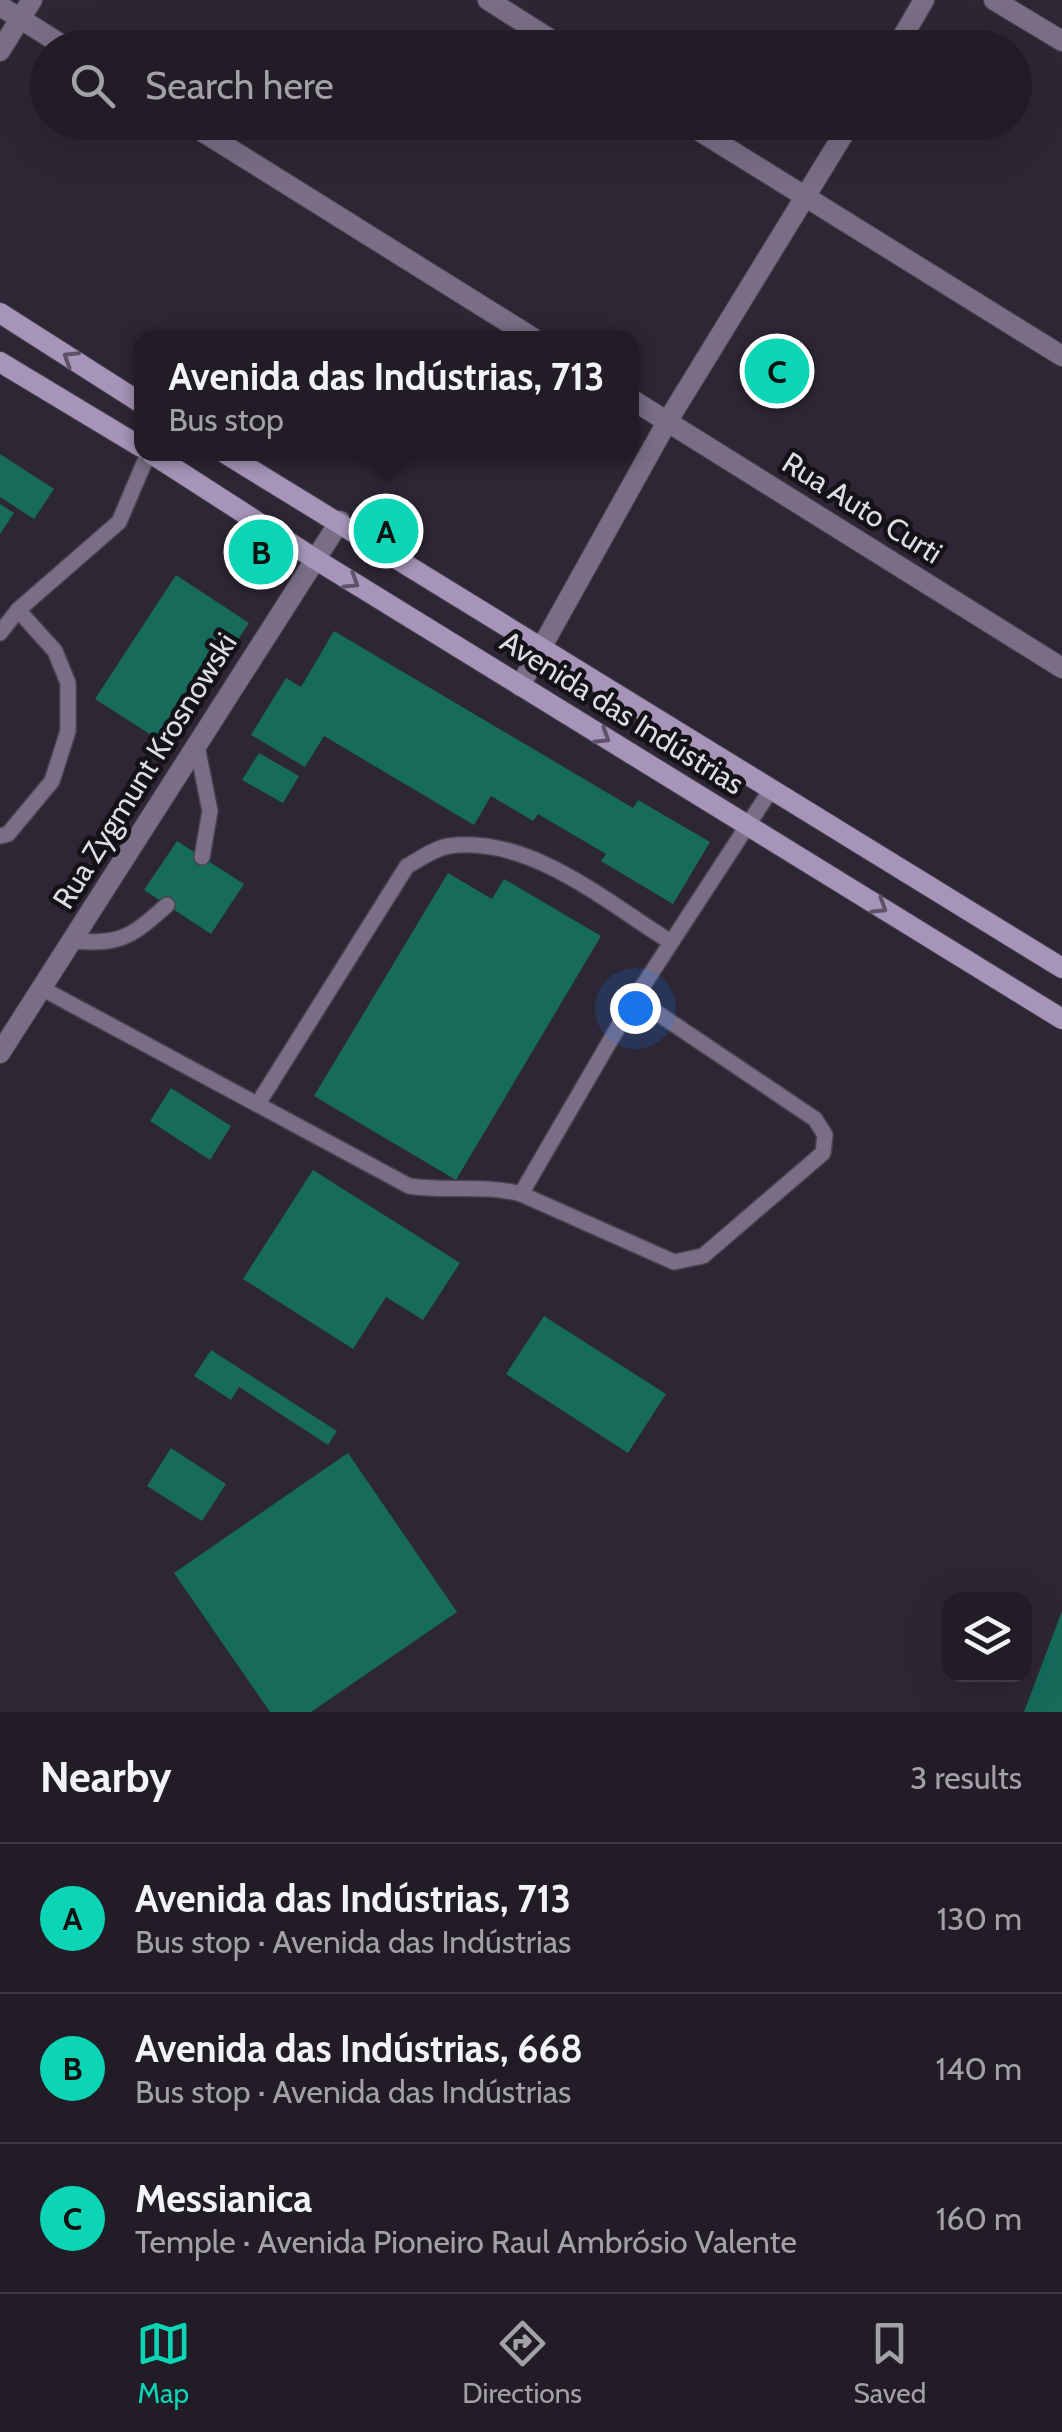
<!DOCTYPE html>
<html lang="en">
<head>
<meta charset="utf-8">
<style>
	:root { --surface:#221c27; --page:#2a252f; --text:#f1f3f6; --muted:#a2a1a7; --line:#3f3a44; --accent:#0bd5b5 }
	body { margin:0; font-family:Cabin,sans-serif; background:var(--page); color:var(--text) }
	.controls { position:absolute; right:30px; bottom:30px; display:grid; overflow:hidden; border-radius:20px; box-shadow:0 10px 40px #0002 }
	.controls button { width:90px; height:90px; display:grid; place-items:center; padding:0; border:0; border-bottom:2px solid var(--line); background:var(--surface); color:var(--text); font:50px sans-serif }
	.you { position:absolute; left:635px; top:1008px; width:35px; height:35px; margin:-25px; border:8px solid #fff; border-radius:50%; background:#1a73e8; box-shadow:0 0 0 15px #1a73e833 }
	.badge { display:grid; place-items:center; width:65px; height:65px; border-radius:50%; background:var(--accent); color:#111; font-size:32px; font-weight:700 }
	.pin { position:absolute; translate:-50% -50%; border:5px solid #fff; box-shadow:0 2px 10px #0006 }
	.popup { position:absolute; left:134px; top:331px; width:505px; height:130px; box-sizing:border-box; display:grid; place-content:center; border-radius:20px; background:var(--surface); filter:drop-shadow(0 2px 8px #0005); font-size:32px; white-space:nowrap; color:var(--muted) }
	.popup b { font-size:38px; color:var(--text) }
	.popup::after { content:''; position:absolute; left:50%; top:100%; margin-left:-20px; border:20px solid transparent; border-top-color:var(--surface) }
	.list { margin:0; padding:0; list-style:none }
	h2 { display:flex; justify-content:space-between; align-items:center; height:130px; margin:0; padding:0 40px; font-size:42px }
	h2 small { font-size:32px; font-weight:400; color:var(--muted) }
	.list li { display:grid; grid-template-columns:65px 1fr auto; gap:30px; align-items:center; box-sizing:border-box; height:150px; padding:0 40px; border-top:2px solid var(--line) }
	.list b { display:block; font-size:38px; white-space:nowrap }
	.list p { margin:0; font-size:32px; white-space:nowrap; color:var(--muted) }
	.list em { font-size:32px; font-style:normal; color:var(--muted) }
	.icon { flex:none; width:55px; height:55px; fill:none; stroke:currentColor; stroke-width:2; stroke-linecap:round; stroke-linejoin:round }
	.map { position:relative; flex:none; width:1062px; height:1712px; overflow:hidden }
	.search { position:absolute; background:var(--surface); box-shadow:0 10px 40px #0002; left:30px; right:30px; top:30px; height:110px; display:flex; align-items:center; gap:25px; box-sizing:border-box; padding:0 35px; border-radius:55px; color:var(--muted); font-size:38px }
	.sheet { height:580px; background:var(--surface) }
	nav { display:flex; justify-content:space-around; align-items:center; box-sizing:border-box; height:140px; border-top:2px solid var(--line); background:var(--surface); font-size:28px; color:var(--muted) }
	nav a { display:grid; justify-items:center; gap:5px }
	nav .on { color:var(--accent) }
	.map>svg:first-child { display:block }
	.building { fill:#166b5b }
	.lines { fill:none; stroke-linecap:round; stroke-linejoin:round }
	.lane-casing { stroke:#494350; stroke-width:18 }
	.street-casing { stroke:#494350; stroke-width:22 }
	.secondary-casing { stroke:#494350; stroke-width:22 }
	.lane { stroke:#796e85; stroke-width:15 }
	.street { stroke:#796e85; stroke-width:20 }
	.secondary { stroke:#a695b9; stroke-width:20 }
	.oneway { stroke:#5d5368 }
	.labels { text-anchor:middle; stroke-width:9; stroke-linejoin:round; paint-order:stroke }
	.street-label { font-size:30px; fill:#dfdbe4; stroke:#141117 }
</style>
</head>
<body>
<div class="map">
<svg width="1062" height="1712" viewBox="0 0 1062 1712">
	<rect width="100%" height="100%" fill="#2d2634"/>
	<g class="building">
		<path d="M0 454 54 489 34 519 0 497Z"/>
		<path d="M0 504 14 513 0 534Z"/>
		<path d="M176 575 249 623 203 693 191 685 156 738 95 699Z"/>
		<path d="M334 631 633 808 638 800 710 842 673 904 601 861 606 854 538 814 533 821 491 796 474 825 324 736 305 767 251 735 286 678 301 687Z"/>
		<path d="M259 753 299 776 283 803 242 780Z"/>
		<path d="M177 841 244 884 211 934 144 890Z"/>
		<path d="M448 873 492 899 504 879 601 936 456 1180 314 1096Z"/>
		<path d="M171 1088 231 1126 210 1160 150 1121Z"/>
		<path d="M313 1170 460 1263 423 1320 386 1297 353 1349 243 1279Z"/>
		<path d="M544 1316 666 1394 628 1453 506 1374Z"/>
		<path d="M211 1350 337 1431 328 1445 239 1387 231 1400 194 1376Z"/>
		<path d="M171 1448 226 1484 202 1521 147 1486Z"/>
		<path d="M348 1453 457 1612 311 1712H270L174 1573Z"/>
		<path d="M1062 1611V1712H1024Z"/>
	</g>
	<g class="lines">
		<g class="lane-casing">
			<g id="lane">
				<path d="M0 633 18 610 119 522 148 454"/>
				<path d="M197 746 210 811 202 857"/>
				<path d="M0 836 8 834 52 781 68 731V683L55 651 18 610"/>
				<path d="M74 941C122 945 132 936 167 905"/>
				<path d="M43 989 409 1186C447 1192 484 1184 521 1194L674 1262 703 1256 823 1153 825 1135 815 1119 635 998"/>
				<path d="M259 1102 407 866C420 859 435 848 449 846 530 835 606 902 671 942"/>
				<path d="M521 1194 635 998 772 788"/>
			</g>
		</g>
		<g class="street-casing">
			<g id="street">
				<path d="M488 0 564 48"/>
				<path d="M994 0 1062 41"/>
				<path d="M0 6 67 48"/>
				<path d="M896 48 924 0"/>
				<path d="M0 51 32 0"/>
				<path d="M187 122 533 338"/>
				<path d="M685 122 1062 356"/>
				<path d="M631 399 1062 668"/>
				<path d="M520 686 667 422 851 122"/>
				<path d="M0 1053 340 521"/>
			</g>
		</g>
		<g class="secondary-casing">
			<g id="secondary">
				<path d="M0 313 141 403"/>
				<path d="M0 362 141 447"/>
				<path d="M152 454 315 559 1062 1019"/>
				<path d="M226 454 1062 968"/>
			</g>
		</g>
		<use href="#lane" class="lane"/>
		<use href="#street" class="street"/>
		<use href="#secondary" class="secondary"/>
	</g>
	<defs><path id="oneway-chevron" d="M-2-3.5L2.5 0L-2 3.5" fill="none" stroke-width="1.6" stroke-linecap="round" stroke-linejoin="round" transform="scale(2.5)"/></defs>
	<g class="oneway">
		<use href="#oneway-chevron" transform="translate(70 358) rotate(-148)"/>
		<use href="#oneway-chevron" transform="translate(352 582) rotate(32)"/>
		<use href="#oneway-chevron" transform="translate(603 737) rotate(32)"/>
		<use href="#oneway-chevron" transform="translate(880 907) rotate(32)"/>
	</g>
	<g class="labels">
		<g class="street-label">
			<text transform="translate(862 508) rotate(32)" y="10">Rua Auto Curti</text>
			<text transform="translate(622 713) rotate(32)" y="10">Avenida das Indústrias</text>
			<text transform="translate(145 771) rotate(-58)" y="10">Rua Zygmunt Krosnowski</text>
		</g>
	</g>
</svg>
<div class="controls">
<button><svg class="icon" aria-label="layers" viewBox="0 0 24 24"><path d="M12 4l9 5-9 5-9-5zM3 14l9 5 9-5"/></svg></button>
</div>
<div class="you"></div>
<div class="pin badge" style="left:386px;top:531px">A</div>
<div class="popup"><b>Avenida das Indústrias, 713</b>Bus stop</div>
<div class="pin badge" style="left:261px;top:552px">B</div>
<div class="pin badge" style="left:777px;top:371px">C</div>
<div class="search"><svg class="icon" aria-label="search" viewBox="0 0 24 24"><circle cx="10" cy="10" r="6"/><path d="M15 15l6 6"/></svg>Search here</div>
</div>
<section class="sheet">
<h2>Nearby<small>3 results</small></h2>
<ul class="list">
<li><span class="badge">A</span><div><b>Avenida das Indústrias, 713</b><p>Bus stop · Avenida das Indústrias</p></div><em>130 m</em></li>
<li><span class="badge">B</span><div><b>Avenida das Indústrias, 668</b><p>Bus stop · Avenida das Indústrias</p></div><em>140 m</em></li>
<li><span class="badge">C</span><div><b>Messianica</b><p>Temple · Avenida Pioneiro Raul Ambrósio Valente</p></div><em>160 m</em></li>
</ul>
</section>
<nav>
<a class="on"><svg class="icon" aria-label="map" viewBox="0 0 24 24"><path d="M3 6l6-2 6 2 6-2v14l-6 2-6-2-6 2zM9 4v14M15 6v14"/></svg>Map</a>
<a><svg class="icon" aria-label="directions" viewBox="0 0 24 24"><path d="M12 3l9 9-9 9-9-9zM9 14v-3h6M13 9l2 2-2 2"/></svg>Directions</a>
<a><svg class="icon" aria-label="saved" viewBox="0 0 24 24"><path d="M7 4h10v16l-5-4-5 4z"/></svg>Saved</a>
</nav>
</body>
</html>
